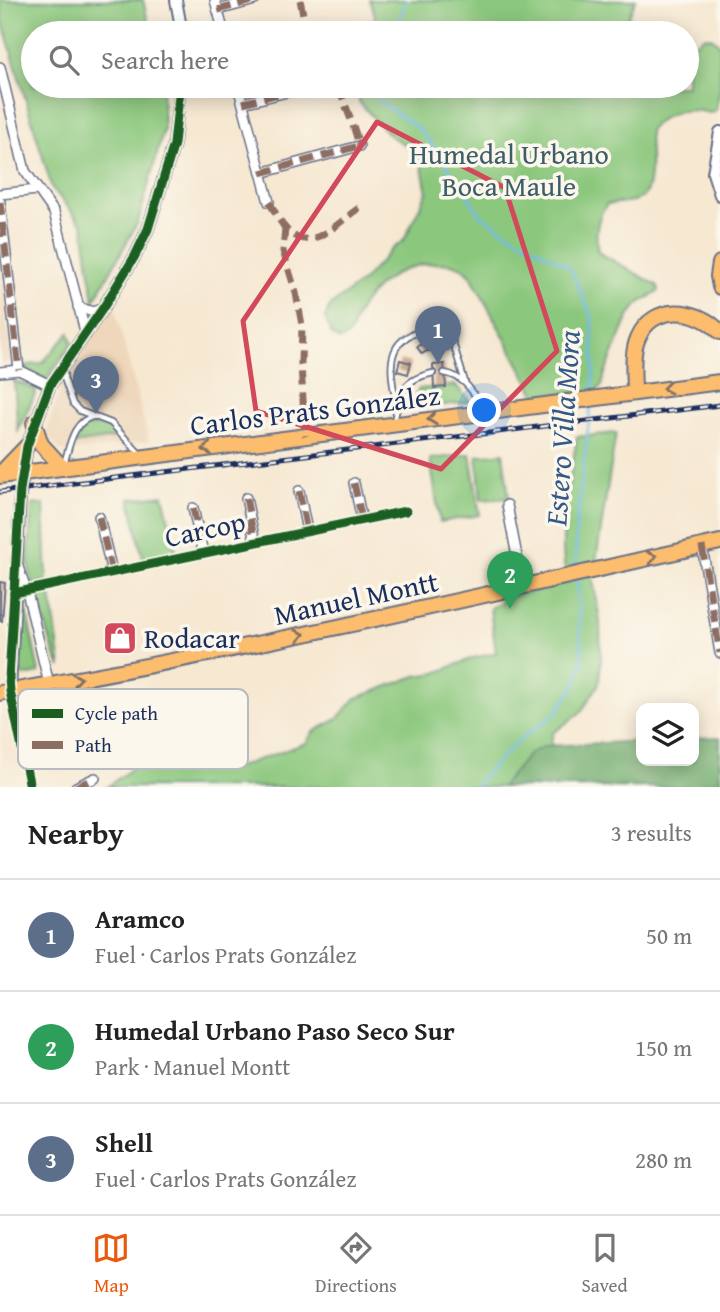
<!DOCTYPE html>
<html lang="en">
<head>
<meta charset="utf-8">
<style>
	:root { --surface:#fff; --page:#f2f2f2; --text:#222; --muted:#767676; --line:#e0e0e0; --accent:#ea580c }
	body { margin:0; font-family:"Gentium Book Plus",serif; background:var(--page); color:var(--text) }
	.controls { position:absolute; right:21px; bottom:21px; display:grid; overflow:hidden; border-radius:14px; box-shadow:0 4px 18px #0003 }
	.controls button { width:63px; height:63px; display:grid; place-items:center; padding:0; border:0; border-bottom:2px solid var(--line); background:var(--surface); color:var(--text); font:35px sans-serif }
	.you { position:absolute; left:485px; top:411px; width:24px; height:24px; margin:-18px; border:5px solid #fff; border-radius:50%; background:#1a73e8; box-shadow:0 0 0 10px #1a73e833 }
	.badge { display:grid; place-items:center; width:46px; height:46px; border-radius:50%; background:var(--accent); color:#fff; font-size:23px; font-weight:700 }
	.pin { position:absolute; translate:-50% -58px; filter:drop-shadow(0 2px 4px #0008) }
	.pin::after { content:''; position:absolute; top:37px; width:24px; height:21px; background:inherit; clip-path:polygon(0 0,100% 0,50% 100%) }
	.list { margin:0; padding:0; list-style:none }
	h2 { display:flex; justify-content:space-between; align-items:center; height:91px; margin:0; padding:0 28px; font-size:30px }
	h2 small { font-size:23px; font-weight:400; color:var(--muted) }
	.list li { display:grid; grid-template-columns:46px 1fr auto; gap:21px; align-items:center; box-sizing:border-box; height:112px; padding:0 28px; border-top:2px solid var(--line) }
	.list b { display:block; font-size:26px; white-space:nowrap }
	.list p { margin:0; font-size:23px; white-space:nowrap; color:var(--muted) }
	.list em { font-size:23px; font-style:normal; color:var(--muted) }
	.icon { flex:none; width:38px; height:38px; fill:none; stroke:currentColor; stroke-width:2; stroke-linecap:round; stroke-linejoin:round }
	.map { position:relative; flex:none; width:720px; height:787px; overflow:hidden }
	.search { position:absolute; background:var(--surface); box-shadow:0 4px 18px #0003; left:21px; right:21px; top:21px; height:77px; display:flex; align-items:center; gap:18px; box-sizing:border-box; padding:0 24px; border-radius:38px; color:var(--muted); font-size:26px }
	.sheet { height:427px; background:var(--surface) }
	nav { display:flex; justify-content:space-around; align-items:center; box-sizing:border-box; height:98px; border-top:2px solid var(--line); background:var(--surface); font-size:19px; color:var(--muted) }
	nav a { display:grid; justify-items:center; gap:4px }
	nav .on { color:var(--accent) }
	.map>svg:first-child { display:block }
	.built { fill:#eed7bb }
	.green { fill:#8bc77d; stroke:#537b6e; stroke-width:2 }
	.forest { fill:#70ac6c; stroke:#466e65; stroke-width:2 }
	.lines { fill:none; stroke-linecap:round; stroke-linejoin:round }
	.stream { stroke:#71b9e9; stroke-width:2.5 }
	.building { fill:#c69d82 }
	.service-casing { stroke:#687086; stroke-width:8 }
	.minor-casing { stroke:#687086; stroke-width:12 }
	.tertiary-casing { stroke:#687086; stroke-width:14 }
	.primary-casing { stroke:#687086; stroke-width:18 }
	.service { stroke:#fff; stroke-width:4.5 }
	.minor { stroke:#fff; stroke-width:9 }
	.tertiary { stroke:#fff; stroke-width:10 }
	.primary { stroke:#fcbd6e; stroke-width:14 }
	.rail-casing { stroke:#1b2f5e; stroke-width:5 }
	.rail { stroke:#fbf7ec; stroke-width:2.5; stroke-dasharray:8; stroke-linecap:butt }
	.quiet { stroke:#8d6e63; stroke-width:7; stroke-dasharray:14 7; stroke-linecap:butt }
	.cycleway-casing { stroke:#fbf7ec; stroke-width:13 }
	.cycleway { stroke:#1b5e20; stroke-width:9 }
	.oneway { stroke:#806f65 }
	.marked { fill:none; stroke:#d1495b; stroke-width:5; stroke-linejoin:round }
	.labels { text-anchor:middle; stroke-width:7; stroke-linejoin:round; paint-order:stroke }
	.park-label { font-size:28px; fill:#3d5d67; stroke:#fbf7ec }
	.street-label { font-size:28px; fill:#1b2f5e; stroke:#fbf7ec }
	.poi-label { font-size:28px; fill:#1b2f5e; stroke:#fbf7ec; text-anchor:start }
	.water-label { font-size:30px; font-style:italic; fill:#355888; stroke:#fbf7ec }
	.key { fill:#fbf7ec; stroke:#b8bbc1; stroke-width:2 }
	.key-label { font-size:19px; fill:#1b2f5e }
</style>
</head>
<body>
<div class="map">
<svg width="720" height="787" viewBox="0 0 720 787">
	<rect width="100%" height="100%" fill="#fbf7ec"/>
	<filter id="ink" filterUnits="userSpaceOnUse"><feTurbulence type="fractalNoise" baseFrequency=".0143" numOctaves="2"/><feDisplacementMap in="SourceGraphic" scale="14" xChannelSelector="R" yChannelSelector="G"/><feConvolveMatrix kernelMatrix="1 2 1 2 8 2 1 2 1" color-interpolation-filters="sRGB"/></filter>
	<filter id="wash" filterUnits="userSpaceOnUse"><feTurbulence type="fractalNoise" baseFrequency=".00686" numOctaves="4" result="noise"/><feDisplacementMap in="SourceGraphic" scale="28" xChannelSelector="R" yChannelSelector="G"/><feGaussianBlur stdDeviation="1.57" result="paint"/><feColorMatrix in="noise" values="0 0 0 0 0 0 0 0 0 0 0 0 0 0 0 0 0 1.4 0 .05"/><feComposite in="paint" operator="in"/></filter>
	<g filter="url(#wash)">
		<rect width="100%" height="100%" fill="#f6e8d1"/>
		<g class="built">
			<path d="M0 254 11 361 0 363Z"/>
			<path d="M114 305 149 441 71 452 61 451 50 439 47 431 61 385Z"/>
		</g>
		<g class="green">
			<path d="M0 0H143L151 33H33V86H162L164 129 138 222 94 301 83 225 52 188 2 20Z"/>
			<path d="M369 0H636L627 20 624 33H372L375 15Z"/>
			<path d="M705 36 713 38 720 45V88L716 110 711 113C686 107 666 110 649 131 649 147 655 189 641 198 633 203 617 203 607 204 596 219 595 234 598 252L658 286 659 291 638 304 629 316 605 373 602 386 597 391 536 396 470 274C459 264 450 263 435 263 403 264 371 285 357 315 352 325 352 337 340 340L332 335 325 318 330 306 364 280 391 250 404 240 427 192 419 153 390 136 359 102 358 86H687V49Z"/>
			<path d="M69 333 72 343 47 378H43L23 368 24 366 42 363Z"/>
			<path d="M14 381 35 389 36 392 18 431Z"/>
			<path d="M455 385 471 402 408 409 419 389Z"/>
			<path d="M106 425 120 437 74 444 81 427Z"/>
			<path d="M616 433 593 580 600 621 601 660 599 684 581 712 553 733 551 742 553 748 641 761H694L720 787H107L134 767 133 757 222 736 232 769 306 743 313 732 337 719 356 698 416 676 436 673 473 658 496 653 490 608 511 596 548 588 567 581C556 535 570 483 577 437Z"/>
			<path d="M503 453 509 498 481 500 477 456Z"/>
			<path d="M470 454 480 515 440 522 430 459Z"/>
			<path d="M163 495 176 551 143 559 130 499Z"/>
			<path d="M44 504 47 581 32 584 28 561 32 505Z"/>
			<path d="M23 594 39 673 25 676 17 668V595Z"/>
			<path d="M51 594 61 667 56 659 37 597Z"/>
		</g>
		<path class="forest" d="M720 737V787H501L530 753 546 746 641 741V761H694V738Z"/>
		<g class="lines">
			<g class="stream">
				<path d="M391 33 402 13 406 0"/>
				<path d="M370 86 382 103 418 128 437 151 480 214 499 228 570 267 592 317 594 367 592 394"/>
				<path d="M576 568V525L591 404"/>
				<path d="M475 787 483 776 517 742 557 712 575 685 582 663 577 578"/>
			</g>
		</g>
		<g id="blocks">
			<g class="building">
				<path d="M441 340 449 341 448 350 427 351 422 354 417 347 424 342Z"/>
				<path d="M400 360 411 363 408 374 397 371Z"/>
				<path d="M444 364 446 387 434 388 433 365Z"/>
				<path d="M0 582 5 583 2 621H0Z"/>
			</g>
		</g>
	</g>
	<g filter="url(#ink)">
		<use href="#blocks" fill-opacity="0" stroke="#687086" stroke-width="2"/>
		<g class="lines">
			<g class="service-casing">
				<g id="service">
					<path d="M64 370V378L73 404 80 411 111 423 140 454"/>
					<path d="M444 373C465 376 473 393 484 409"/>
					<path d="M397 409C392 377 380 340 423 331 433 329 442 328 450 333L465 382"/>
					<path d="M394 421C401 392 401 380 433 373"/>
					<path d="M64 464C70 445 72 421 95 416"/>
				</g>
			</g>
			<g class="minor-casing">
				<g id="minor">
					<path d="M215 0 224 33"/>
					<path d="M218 10 255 0"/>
					<path d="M0 67 25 171 54 212 86 335"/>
					<path d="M238 86 269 202"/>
					<path d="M243 103 310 86"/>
					<path d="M261 173 359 146"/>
					<path d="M0 194 37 190"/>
					<path d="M0 202 19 370"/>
					<path d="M78 307 93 312 103 308"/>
					<path d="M0 372 19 370 50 385"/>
					<path d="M354 483 362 520"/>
					<path d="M299 491 307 531"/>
					<path d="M246 498 255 542"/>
					<path d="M507 505 523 587"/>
					<path d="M193 508 203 553"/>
					<path d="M99 517 112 572"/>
					<path d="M702 546 720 653"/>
					<path d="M17 564 28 596 49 684"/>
					<path d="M14 593 406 511"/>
					<path d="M10 691 30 787"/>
					<path d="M76 787 95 778"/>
				</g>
			</g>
			<g class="tertiary-casing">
				<g id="tertiary">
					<path d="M176 0 182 33"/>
					<path d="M720 132 713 173 720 195"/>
					<path d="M10 691 20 495 27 446 50 385 103 308 135 256 148 229 174 144 180 86"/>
				</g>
			</g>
			<g class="primary-casing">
				<g id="primary">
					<path d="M720 263 718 276 720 287"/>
					<path d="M634 393C634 376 631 354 638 338 653 303 697 307 720 332"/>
					<path d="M34 423 41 444 63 468"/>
					<path d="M0 474 27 446"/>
					<path d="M0 476 720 382"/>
					<path d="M0 693C242 651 481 596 720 542"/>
				</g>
			</g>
			<use href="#service" class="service"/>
			<use href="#minor" class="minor"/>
			<use href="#tertiary" class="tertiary"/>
			<use href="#primary" class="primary"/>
			<g class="rail-casing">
				<path id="rail" d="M0 492 720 405"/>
			</g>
			<use href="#rail" class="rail"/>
			<g class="quiet">
				<path d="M300 0 307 33"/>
				<path d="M218 10 255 0"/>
				<path d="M308 33 315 31 324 33"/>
				<path d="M339 86C345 107 354 124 359 146L361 140"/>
				<path d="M243 103 310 86"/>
				<path d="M261 173 359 146"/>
				<path d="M0 202 19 370"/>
				<path d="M269 202C275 211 280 223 287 230 311 256 340 220 359 208"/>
				<path d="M285 228 283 251 296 293 302 325 301 364 305 436"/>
				<path d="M354 483 362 520"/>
				<path d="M299 491 307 531"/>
				<path d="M246 498 255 542"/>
				<path d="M193 508 203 553"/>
				<path d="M99 517 112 572"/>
				<path d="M702 546 720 653"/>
				<path d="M76 787 95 778"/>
			</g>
			<g class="cycleway-casing">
				<g id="cycleway">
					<path d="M14 593 406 511"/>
					<path d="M30 787 10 691 9 678 20 490 27 446 50 385 103 308 135 256 148 229 174 144 180 86"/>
				</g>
			</g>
			<use href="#cycleway" class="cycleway"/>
		</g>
		<defs><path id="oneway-chevron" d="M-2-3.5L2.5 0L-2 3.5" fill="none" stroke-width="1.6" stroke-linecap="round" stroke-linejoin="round" transform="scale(1.75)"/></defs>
		<g class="oneway">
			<use href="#oneway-chevron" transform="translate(667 388) rotate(172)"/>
			<use href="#oneway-chevron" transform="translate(432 419) rotate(173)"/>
			<use href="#oneway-chevron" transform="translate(207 449) rotate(173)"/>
			<use href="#oneway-chevron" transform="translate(652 557) rotate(-13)"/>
			<use href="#oneway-chevron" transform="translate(300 635) rotate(-12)"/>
			<use href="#oneway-chevron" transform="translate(77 679) rotate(-10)"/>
		</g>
	</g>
	<path class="marked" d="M377 122 505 188 557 351 441 469 256 411 243 321Z"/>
	<defs>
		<g id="shop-square" transform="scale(1.75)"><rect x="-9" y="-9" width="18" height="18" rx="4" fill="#d1495b" stroke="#fbf7ec"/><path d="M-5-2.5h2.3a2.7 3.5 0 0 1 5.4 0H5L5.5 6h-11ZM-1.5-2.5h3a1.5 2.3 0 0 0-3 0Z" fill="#fff"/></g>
	</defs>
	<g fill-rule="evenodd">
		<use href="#shop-square" x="120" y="638"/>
	</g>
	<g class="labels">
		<g class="park-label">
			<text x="509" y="164">Humedal Urbano<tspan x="509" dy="32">Boca Maule</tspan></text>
		</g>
		<g class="street-label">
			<text transform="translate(315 410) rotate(-7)" y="10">Carlos Prats González</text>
			<text transform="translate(205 529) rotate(-12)" y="10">Carcop</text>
			<text transform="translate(356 598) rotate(-12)" y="10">Manuel Montt</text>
		</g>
		<g class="poi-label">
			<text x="144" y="648">Rodacar</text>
		</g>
		<g class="water-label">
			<text transform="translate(563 428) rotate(-86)" y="10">Estero Villa Mora</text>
		</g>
	</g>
	<rect x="18" y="689" width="230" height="80" rx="10" class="key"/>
	<rect x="32" y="709" width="31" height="9" fill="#1b5e20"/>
	<rect x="32" y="741" width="31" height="8" fill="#8d6e63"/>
	<g class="key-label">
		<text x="75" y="720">Cycle path</text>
		<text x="75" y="752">Path</text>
	</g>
</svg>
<div class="controls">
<button><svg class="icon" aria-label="layers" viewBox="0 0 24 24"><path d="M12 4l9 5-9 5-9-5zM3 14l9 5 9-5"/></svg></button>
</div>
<div class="you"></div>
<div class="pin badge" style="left:438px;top:364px;background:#5c6f8a">1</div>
<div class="pin badge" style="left:510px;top:609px;background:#2e9e5b">2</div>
<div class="pin badge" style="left:96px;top:414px;background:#5c6f8a">3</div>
<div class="search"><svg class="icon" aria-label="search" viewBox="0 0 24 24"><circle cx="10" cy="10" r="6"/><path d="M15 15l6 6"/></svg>Search here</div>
</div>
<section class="sheet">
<h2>Nearby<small>3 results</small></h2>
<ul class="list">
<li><span class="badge" style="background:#5c6f8a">1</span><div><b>Aramco</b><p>Fuel · Carlos Prats González</p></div><em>50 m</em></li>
<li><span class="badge" style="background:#2e9e5b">2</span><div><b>Humedal Urbano Paso Seco Sur</b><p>Park · Manuel Montt</p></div><em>150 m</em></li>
<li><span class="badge" style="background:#5c6f8a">3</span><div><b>Shell</b><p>Fuel · Carlos Prats González</p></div><em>280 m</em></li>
</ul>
</section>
<nav>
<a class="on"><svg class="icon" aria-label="map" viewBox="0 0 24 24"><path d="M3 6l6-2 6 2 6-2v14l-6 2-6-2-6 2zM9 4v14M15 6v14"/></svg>Map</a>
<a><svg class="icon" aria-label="directions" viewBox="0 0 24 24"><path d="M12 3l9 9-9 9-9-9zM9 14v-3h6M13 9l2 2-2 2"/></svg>Directions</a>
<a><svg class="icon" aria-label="saved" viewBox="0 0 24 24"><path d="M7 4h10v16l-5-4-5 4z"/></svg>Saved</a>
</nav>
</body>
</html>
